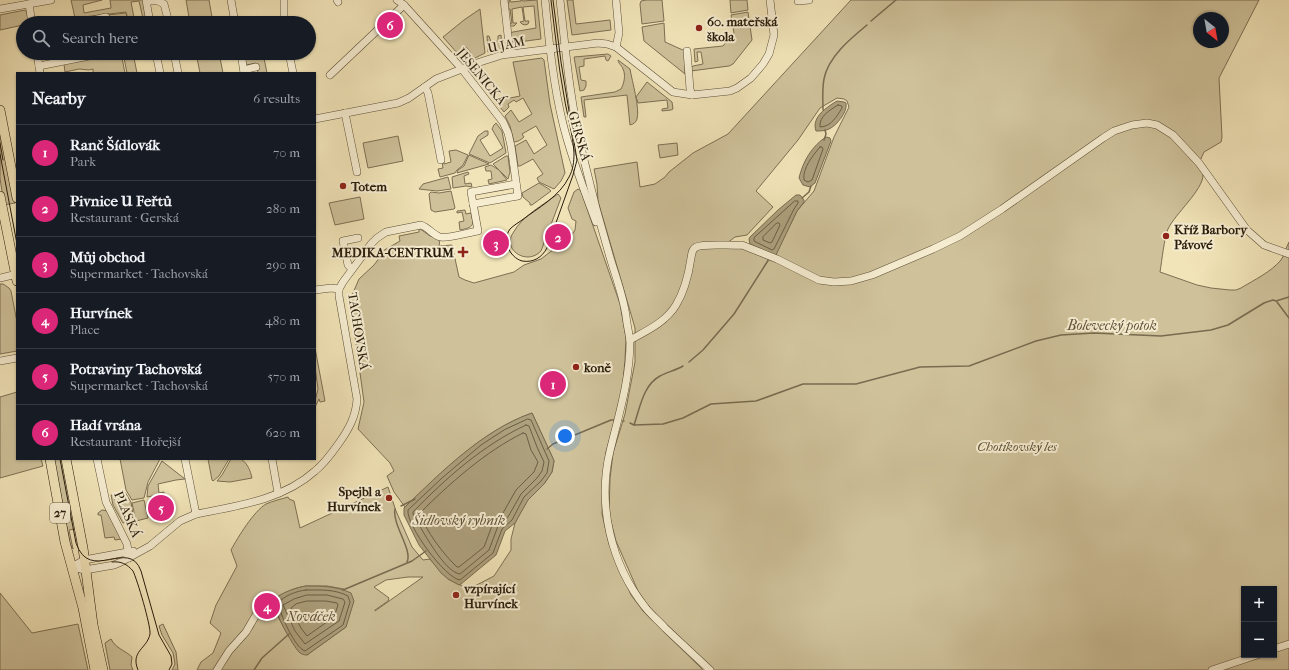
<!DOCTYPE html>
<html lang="en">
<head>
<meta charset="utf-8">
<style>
	:root { --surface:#171b24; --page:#242831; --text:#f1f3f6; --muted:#9ea1a6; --line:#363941; --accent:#db2777 }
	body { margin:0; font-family:"IM FELL French Canon",serif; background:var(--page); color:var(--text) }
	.controls { position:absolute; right:12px; bottom:12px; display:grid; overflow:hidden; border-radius:0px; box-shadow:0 1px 3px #0004 }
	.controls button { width:36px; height:36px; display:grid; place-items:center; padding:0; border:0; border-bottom:1px solid var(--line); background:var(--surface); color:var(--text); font:20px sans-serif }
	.compass { position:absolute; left:1193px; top:12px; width:36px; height:36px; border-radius:50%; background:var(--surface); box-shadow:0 1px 3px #0004; rotate:149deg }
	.you { position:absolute; left:565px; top:436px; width:14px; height:14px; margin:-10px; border:3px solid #fff; border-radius:50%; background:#1a73e8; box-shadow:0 0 0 6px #1a73e833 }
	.badge { display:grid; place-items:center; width:26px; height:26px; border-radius:50%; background:var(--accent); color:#fff; font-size:13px; font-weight:700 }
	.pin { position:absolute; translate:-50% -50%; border:2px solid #fff; box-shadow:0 1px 4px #0006 }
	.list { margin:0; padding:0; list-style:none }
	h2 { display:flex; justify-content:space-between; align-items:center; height:52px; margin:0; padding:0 16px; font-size:17px }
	h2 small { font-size:13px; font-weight:400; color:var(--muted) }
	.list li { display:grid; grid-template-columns:26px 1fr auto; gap:12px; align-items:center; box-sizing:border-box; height:56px; padding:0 16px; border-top:1px solid var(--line) }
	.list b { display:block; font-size:15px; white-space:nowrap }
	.list p { margin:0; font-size:13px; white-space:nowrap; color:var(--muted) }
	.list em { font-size:13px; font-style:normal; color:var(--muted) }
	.icon { flex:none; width:22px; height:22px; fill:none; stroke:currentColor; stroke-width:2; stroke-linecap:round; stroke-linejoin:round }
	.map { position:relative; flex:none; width:1289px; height:670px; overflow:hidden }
	.search { position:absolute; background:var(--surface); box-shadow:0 1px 3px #0004; left:16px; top:16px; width:300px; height:44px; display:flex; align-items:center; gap:10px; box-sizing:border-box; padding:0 14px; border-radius:22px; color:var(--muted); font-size:15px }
	.panel { position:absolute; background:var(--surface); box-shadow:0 1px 3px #0004; left:16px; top:72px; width:300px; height:388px; border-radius:0px }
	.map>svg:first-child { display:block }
	.green { fill:#cfc29b; stroke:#7c6f53; fill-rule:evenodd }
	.water { fill:#ada07d; stroke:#786b4f }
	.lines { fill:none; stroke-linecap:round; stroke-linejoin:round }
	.shore { stroke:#6b5e44; stroke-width:1 }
	.stream { stroke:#786b4f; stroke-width:1.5 }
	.minor-casing { stroke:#5b4e36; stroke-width:8 }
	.major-casing { stroke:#291c0b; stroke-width:10 }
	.minor { stroke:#f6edd1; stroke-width:7 }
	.major { stroke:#f1e4b8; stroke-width:9 }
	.tram { stroke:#291c0b; stroke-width:1 }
	.poi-dot { fill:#8f2418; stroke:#f6edd1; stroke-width:1.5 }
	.labels { text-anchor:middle; stroke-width:4; stroke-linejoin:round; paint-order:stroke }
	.shield { fill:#f6edd1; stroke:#665b46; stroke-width:1 }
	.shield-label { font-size:12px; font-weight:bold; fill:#291c0b }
	.poi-label { font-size:13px; font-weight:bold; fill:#291c0b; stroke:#f6edd1; text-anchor:start }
	.street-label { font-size:13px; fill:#291c0b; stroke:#f6edd1 }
	.park-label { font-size:13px; font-style:italic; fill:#5b4e36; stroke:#f6edd1 }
	.water-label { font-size:14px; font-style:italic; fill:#5e5139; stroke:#f6edd1 }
</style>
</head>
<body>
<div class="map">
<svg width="1289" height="670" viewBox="0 0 1289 670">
	<rect width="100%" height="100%" fill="#f1e4b8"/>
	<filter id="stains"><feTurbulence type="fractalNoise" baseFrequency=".005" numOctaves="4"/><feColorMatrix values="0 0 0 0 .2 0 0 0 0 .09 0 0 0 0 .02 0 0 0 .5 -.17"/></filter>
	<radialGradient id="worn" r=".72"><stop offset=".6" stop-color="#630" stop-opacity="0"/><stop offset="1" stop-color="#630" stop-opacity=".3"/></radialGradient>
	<g class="green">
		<path d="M71 0H102L83 5 84 13 111 8 110 0H143L147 23H144L139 1 131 2 135 23H129L126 12 75 18Z"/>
		<path d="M186 0H209L213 23H190Z"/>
		<path d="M509 0H510L511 2 521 1V0L523 1 537 0 541 39 511 43 510 33 513 32 536 28 534 6 523 7 525 21H529L528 24 525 25 522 24 520 22 524 21 522 7 512 9 513 23H517L514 26H510L508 24 512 23 510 9H507L506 3H509Z"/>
		<path d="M567 0H573L576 24 610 20 611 30 572 35Z"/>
		<path d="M646 0H662L664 21 642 24 640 4 641 1Z"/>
		<path d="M730 0H747L748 10 731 13Z"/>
		<path d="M851 0H1259L1219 78 1222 137 1221 142 1204 152 1199 163C1201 166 1203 171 1203 175 1203 190 1175 214 1168 229 1164 239 1162 260 1160 272L1197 285 1211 288 1230 290H1236L1241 288C1254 280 1271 272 1281 260 1285 255 1286 247 1289 242V670H713L649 607 638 591 616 541 609 514 610 479 613 453 625 414 635 362V328L598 201 597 184 594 169 637 162 640 187 655 184 665 177 669 172 693 153 728 134ZM1199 18H1223V42H1199ZM837 98 844 99 847 101 849 107 834 137 814 191 797 211 772 261 742 248 722 247 735 237 747 235 773 207 756 191 798 140 820 108ZM1244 589H1274V655H1244Z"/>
		<path d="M480 9 485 53 465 63 463 60 471 53 466 47 458 54 443 37 464 20Z"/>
		<path d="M25 10 27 13 28 22 23 23V25L0 30V15Z"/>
		<path d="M748 12 752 40 733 64 729 66 691 71V68L693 66 703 64 701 52H697L698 61 695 62 694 49 723 46 734 33 731 15Z"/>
		<path d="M126 13 128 23H95L107 15Z"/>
		<path d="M664 23 665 42 685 51V74L644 41 642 27Z"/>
		<path d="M501 35 502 48 488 52 487 36H489L491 42 498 41V36Z"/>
		<path d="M95 53H121L125 73H93V69L89 70 79 69 65 72 64 64 94 54Z"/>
		<path d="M123 53H133L137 73H127Z"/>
		<path d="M196 53H219L223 73H200Z"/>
		<path d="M243 53H263L267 73H258L256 63 246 65Z"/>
		<path d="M608 54 611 56 608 61 606 60 605 56 584 59V66L579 67 581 80 586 81V86L584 90 580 91 574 57Z"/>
		<path d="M542 58 544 60 550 104 565 173 561 181 554 189 539 182 537 178 543 174 533 159 520 166H518L515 146 526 140 534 154 547 145 536 126 522 134 524 137C522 139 518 142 514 142L510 126 505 116 511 110 519 122 532 114 523 98 516 102 514 100 508 104 509 107 504 112 495 101 520 96 513 62Z"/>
		<path d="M618 60 630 69C632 81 640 108 637 119 636 122 634 124 630 125L627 95 584 100 586 117H584L581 97 615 92 621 89C624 84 626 75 623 69 621 64 619 65 618 60Z"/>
		<path d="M647 82 672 102 673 109 671 110 662 111V109L668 108 667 100 638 103 636 97Z"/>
		<path d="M0 123 15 203 4 205 0 178Z"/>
		<path d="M496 123 502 131 506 153 490 163 469 154 478 136 485 131H488V135L480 140 490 156 503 148 492 129 494 125Z"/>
		<path d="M398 136 403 161 368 168 363 143Z"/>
		<path d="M677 143 678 155 660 158 658 145Z"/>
		<path d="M456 150 468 155 463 165 457 170 455 173 440 177 438 169 443 168 442 162 443 160 444 164 451 162 449 151Z"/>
		<path d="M469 155 489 164 457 173 458 170 464 166Z"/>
		<path d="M506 156H508L510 172 508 179 493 164Z"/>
		<path d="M491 165 499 170 507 180 489 184 488 180 492 179 491 171H486L485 167Z"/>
		<path d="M468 172 469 174 464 176 465 184 471 183 472 187 466 186 453 188 452 177Z"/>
		<path d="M448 177 451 189 437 191 419 189 423 184Z"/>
		<path d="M539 183 549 189 551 191 532 205H530V203L523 197 522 193Z"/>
		<path d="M578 189 581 191 620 304 626 338 625 360 622 393 606 452 603 478 602 514 609 544 631 595 643 611 703 670H220L230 654 254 626 249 620 244 629 225 652 215 670H197L201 662 213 653 221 633 210 623 216 605 237 566 231 550C238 537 254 511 266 504 273 501 281 499 288 497L289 499 294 501 300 528 388 487 396 511 412 547 423 560 430 559 448 579 469 589 494 576 511 550V539L515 523 526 502 544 484 552 472 554 461 533 415 532 413C481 431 443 472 405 507L394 492 387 476 394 471 390 463 358 429 364 402 350 300 359 279 374 265 380 257 381 252 400 241 399 236 419 232V228L430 236 440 239 439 246 452 245 459 277 465 280 474 283 514 272 524 265 541 259 554 249 564 245 571 236 575 230 576 221 572 219 568 208 574 192ZM408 577H423L375 611V610L388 601 389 598 374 587 386 580ZM306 586H327L344 589 346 627 307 655 288 635 276 613 273 603C282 593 293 588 306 586Z"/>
		<path d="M451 191 455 208 454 209 435 212 431 210 429 194 431 192 439 193Z"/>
		<path d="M558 194 561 198 541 251C527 266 502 250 513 233 522 216 543 205 558 194Z"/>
		<path d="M360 197 364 219 335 225 329 203Z"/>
		<path d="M465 210 466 214 471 213C474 226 474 227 460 230L459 222 464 221 462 212 457 213V211Z"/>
		<path d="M0 284H3L9 288 11 291 17 322V351L0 354Z"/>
		<path d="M315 348 325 401 320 402 319 399 315 407V401L318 389 315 367Z"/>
		<path d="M17 392V459H41L43 466 0 478V397Z"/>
		<path d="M54 459H63L78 546 75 529 69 530 73 549 70 544Z"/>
		<path d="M120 459H160L148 482 144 498 132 500 126 490Z"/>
		<path d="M208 459H229L219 476 213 481 212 480Z"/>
		<path d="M231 459H241C248 464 250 470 252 478L230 482 217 481 222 475Z"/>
		<path d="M162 461 185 479 176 480 158 484 159 493 164 492V494L147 497 148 486Z"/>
		<path d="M125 492 131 502 134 521 123 523 113 505 111 495H114L115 500 123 498 122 493Z"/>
		<path d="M144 500 148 518 136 521 132 503Z"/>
		<path d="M102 510 108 511 122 539 115 540 114 537 105 538 101 515H98V513Z"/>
		<path d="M0 593 32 633 78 624 88 670H0Z"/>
		<path d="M163 624 176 652 178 670H172L175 664 173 653 162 635 159 626Z"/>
		<path d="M111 639C116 649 125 650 132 657L131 665 133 670H110L105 643Z"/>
	</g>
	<g class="water">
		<path d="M837 101 844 102 846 103C848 112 836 126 829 129 825 131 820 131 816 131 811 117 827 107 837 101Z"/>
		<path d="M826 137 830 138 831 141 815 183 810 187 803 185 799 178C803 161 812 146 826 137Z"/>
		<path d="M796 195H800L804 200V202L797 211 776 255 772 254 750 244 749 239 750 237 778 210Z"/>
		<path d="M532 413 552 456 554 461 552 472 544 484 528 500 515 523 505 531 496 555 461 584 459 585 448 579 441 573 419 545 404 515V508C441 472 483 430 532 413Z"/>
		<path d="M306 586C322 586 336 586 351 593L354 601 346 627 307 655C304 655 301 654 299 652 293 646 270 606 275 599 280 593 298 587 306 586Z"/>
	</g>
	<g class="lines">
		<g class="shore">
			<path d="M838 105 842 106V108C837 116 831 127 820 127 819 116 830 110 838 105Z"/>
			<path d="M820 147H822L823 149 812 180 808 182 804 180C802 169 813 155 820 147Z"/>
			<path d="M795 201H798V203L794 209 774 249 772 250 754 241V238Z"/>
			<path d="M777 223H779L780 225 772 242 770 243 763 240V237Z"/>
			<path d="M528 419 531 420 549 461 547 473 541 481 524 497 512 520 502 529 493 553 460 580C445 578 406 525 408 510L442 478 481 445 504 430Z"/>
			<path d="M526 425 529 426 537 447 544 462 542 471 537 478 521 494 508 517 498 526 489 550 460 574C444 572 421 528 413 514V512C446 478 483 445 526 425Z"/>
			<path d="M523 433 526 434 531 450 538 462 534 472 516 490 503 513 493 523 484 547 459 567H457C444 555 425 530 420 513 449 484 486 451 523 433Z"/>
			<path d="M306 590C320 590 335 589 348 596L350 602 343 625 305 651C295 648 280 614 278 603 284 596 296 591 306 590Z"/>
			<path d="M307 595H327L343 599 345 602 339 621 305 644 295 631 283 605 294 599Z"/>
			<path d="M307 601H326L337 603 338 605 334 617 307 636 301 628 291 608 296 604Z"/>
		</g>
		<g class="stream">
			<path d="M871 21 896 0"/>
			<path d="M823 110C823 101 822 89 824 79 828 57 850 39 867 25"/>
			<path d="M824 140 826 134 825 130"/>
			<path d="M802 198 809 192 811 186"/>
			<path d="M1277 302 1289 318"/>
			<path d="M689 362 703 350 734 314 769 259"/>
			<path d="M623 421H624"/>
			<path d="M630 423 634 425 663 424 683 418 711 404 756 401 803 384H856L920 367 969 366 1036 341 1061 335 1094 333 1161 336 1211 330 1228 325 1264 303 1273 300 1276 301 1289 297"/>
			<path d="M634 425C640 408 643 385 660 376 668 372 676 370 683 366"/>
			<path d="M547 449 553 444 611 420H614"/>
			<path d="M401 506 415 499"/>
			<path d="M395 509C392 525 413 550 407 562"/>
			<path d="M343 590 412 561 426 551"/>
			<path d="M254 670 262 658 289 634"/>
		</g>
		<g class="minor-casing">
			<g id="minor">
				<path d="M146 0 150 23"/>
				<path d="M231 0 235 23"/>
				<path d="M284 0V23"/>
				<path d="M337 0 338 2"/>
				<path d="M397 0 404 5 462 69 503 122 508 133 511 146 518 196 473 204"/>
				<path d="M504 0 510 53"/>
				<path d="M545 0C549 41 553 83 563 124 571 157 584 190 596 222"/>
				<path d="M560 0C566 55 571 110 585 164 592 194 600 224 609 254 615 275 623 295 626 316 627 325 629 333 630 341 630 379 619 414 610 451 597 505 611 564 645 607 651 615 659 621 665 628 680 642 695 656 710 670"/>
				<path d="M616 0 619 33 616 47"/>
				<path d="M798 0V1L809 0"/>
				<path d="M147 1H158L164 4 169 23"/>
				<path d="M29 4 32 23"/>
				<path d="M0 9 51 0"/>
				<path d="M89 23V21L106 17"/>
				<path d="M687 51 690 89 692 95"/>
				<path d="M37 53 40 73"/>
				<path d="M156 53 160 73"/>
				<path d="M174 53 178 73"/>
				<path d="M241 53 244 73"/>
				<path d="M289 53 293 73"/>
				<path d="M39 66 89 56 91 53"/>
				<path d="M244 70 256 67"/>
				<path d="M330 75 404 5"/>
				<path d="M425 87 428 93 441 160"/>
				<path d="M345 113 357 172"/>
				<path d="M315 119 398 103 409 98 436 79 480 62 502 55 598 43 607 44 616 47 673 92 692 95 730 91 737 88 751 78 763 64 769 54 774 35 770 0"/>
				<path d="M352 269 348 265 343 241 358 238"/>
				<path d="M0 278 17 274"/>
				<path d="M315 290 331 288 339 289"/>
				<path d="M630 340C646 331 666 322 676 305 684 292 689 272 691 258 692 254 691 250 696 247 704 243 731 246 742 245L777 259 819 280 834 282 851 281 872 275 933 249 960 236 1002 209 1103 138 1114 131 1132 125 1147 123 1157 125 1173 135 1199 163 1247 230 1264 245 1289 254"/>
				<path d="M0 361 17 358"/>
				<path d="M97 459 106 502 127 544 129 558"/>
				<path d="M185 459 196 514"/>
				<path d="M272 459 278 493"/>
				<path d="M72 567 85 570 114 565 121 562 150 546 180 521 196 514C237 506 283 500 315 471 325 463 332 453 339 443 349 429 356 416 357 399L339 296V289L343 282 371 244 377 238 386 232 421 225C428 227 433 235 440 237 447 239 470 232 478 231L471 192 516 184"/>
				<path d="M72 567 84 560 133 551"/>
				<path d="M1274 649 1289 644"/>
				<path d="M217 670 229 651 246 632 260 608 264 599"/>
				<path d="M1212 670 1257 655"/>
			</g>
		</g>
		<g class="major-casing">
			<g id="major">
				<path d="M0 110 17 198"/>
				<path d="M0 196 17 281"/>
				<path d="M50 459 65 542 83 608 95 670"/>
				<path d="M66 459 83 548 93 625 103 670"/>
			</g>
		</g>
		<use href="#minor" class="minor"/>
		<use href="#major" class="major"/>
		<g class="tram">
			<path d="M551 0C555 32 558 64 564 96 567 115 573 134 574 153 574 162 573 170 569 177 560 196 538 208 522 220 518 223 514 225 510 229 502 240 509 257 522 261 534 263 542 257 547 248L573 175 577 160 561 62 553 0"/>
			<path d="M0 143 3 160"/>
			<path d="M0 154 17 244"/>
			<path d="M60 459 76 543C90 584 129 537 141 571L159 635 171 656 172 664 169 670"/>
			<path d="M112 562C121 561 127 564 133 571 137 579 151 626 150 634 147 649 130 651 138 670"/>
		</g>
	</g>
	<g class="poi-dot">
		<circle cx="699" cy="28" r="4"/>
		<circle cx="343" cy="186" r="4"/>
		<circle cx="1166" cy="236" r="4"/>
		<path d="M461 246h4v4h4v4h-4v4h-4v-4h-4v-4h4z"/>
		<circle cx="576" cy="367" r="4"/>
		<circle cx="389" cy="498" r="4"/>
		<circle cx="456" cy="595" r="4"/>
	</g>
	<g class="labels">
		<rect class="shield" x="50" y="503" width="20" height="20" rx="3"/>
		<g class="shield-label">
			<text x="60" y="517">27</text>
		</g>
		<g class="poi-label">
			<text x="707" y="26">60. mateřská<tspan x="707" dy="15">škola</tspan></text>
			<text x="351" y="191">Totem</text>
			<text x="1174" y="234">Kříž Barbory<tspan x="1174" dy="15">Pávové</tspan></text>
			<text x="454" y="257" text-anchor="end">MEDIKA-CENTRUM</text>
			<text x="584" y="372">koně</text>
			<text x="381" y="496" text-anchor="end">Spejbl a<tspan x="381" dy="15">Hurvínek</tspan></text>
			<text x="464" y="593">vzpírající<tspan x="464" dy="15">Hurvínek</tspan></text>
		</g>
		<g class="street-label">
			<text transform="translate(506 44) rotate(-12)" y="5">U JAM</text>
			<text transform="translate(482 76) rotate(50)" y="5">JESENICKÁ</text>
			<text transform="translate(580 136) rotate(74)" y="5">GERSKÁ</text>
			<text transform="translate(359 331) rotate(81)" y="5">TACHOVSKÁ</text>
			<text transform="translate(128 514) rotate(67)" y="5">PLASKÁ</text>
		</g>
		<g class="park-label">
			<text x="1017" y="451">Chotíkovský les</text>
		</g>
		<g class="water-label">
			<text x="1112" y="330">Bolevecký potok</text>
			<text x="459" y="525">Šidlovský rybník</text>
			<text x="311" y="621">Nováček</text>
		</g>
	</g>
	<rect width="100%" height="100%" filter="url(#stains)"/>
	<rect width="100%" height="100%" fill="url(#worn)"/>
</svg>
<div class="controls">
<button>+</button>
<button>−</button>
</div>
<svg class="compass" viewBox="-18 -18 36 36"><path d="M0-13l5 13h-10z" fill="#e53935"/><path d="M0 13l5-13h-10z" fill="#9ea1a6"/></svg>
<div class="you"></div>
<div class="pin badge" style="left:553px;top:384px">1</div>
<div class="pin badge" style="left:558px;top:237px">2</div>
<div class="pin badge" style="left:496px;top:243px">3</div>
<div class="pin badge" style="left:267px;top:606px">4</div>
<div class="pin badge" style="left:161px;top:508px">5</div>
<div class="pin badge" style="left:390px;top:25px">6</div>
<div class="search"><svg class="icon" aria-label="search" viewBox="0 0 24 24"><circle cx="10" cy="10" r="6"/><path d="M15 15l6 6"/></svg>Search here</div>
<section class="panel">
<h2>Nearby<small>6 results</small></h2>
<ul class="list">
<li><span class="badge">1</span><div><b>Ranč Šídlovák</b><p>Park</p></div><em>70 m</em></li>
<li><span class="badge">2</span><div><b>Pivnice U Feřtů</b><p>Restaurant · Gerská</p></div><em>280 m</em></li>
<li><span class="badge">3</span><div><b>Můj obchod</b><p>Supermarket · Tachovská</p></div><em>290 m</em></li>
<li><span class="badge">4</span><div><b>Hurvínek</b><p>Place</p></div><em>480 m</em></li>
<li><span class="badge">5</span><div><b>Potraviny Tachovská</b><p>Supermarket · Tachovská</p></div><em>570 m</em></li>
<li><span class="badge">6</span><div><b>Hadí vrána</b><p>Restaurant · Hořejší</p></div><em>620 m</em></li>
</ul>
</section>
</div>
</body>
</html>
